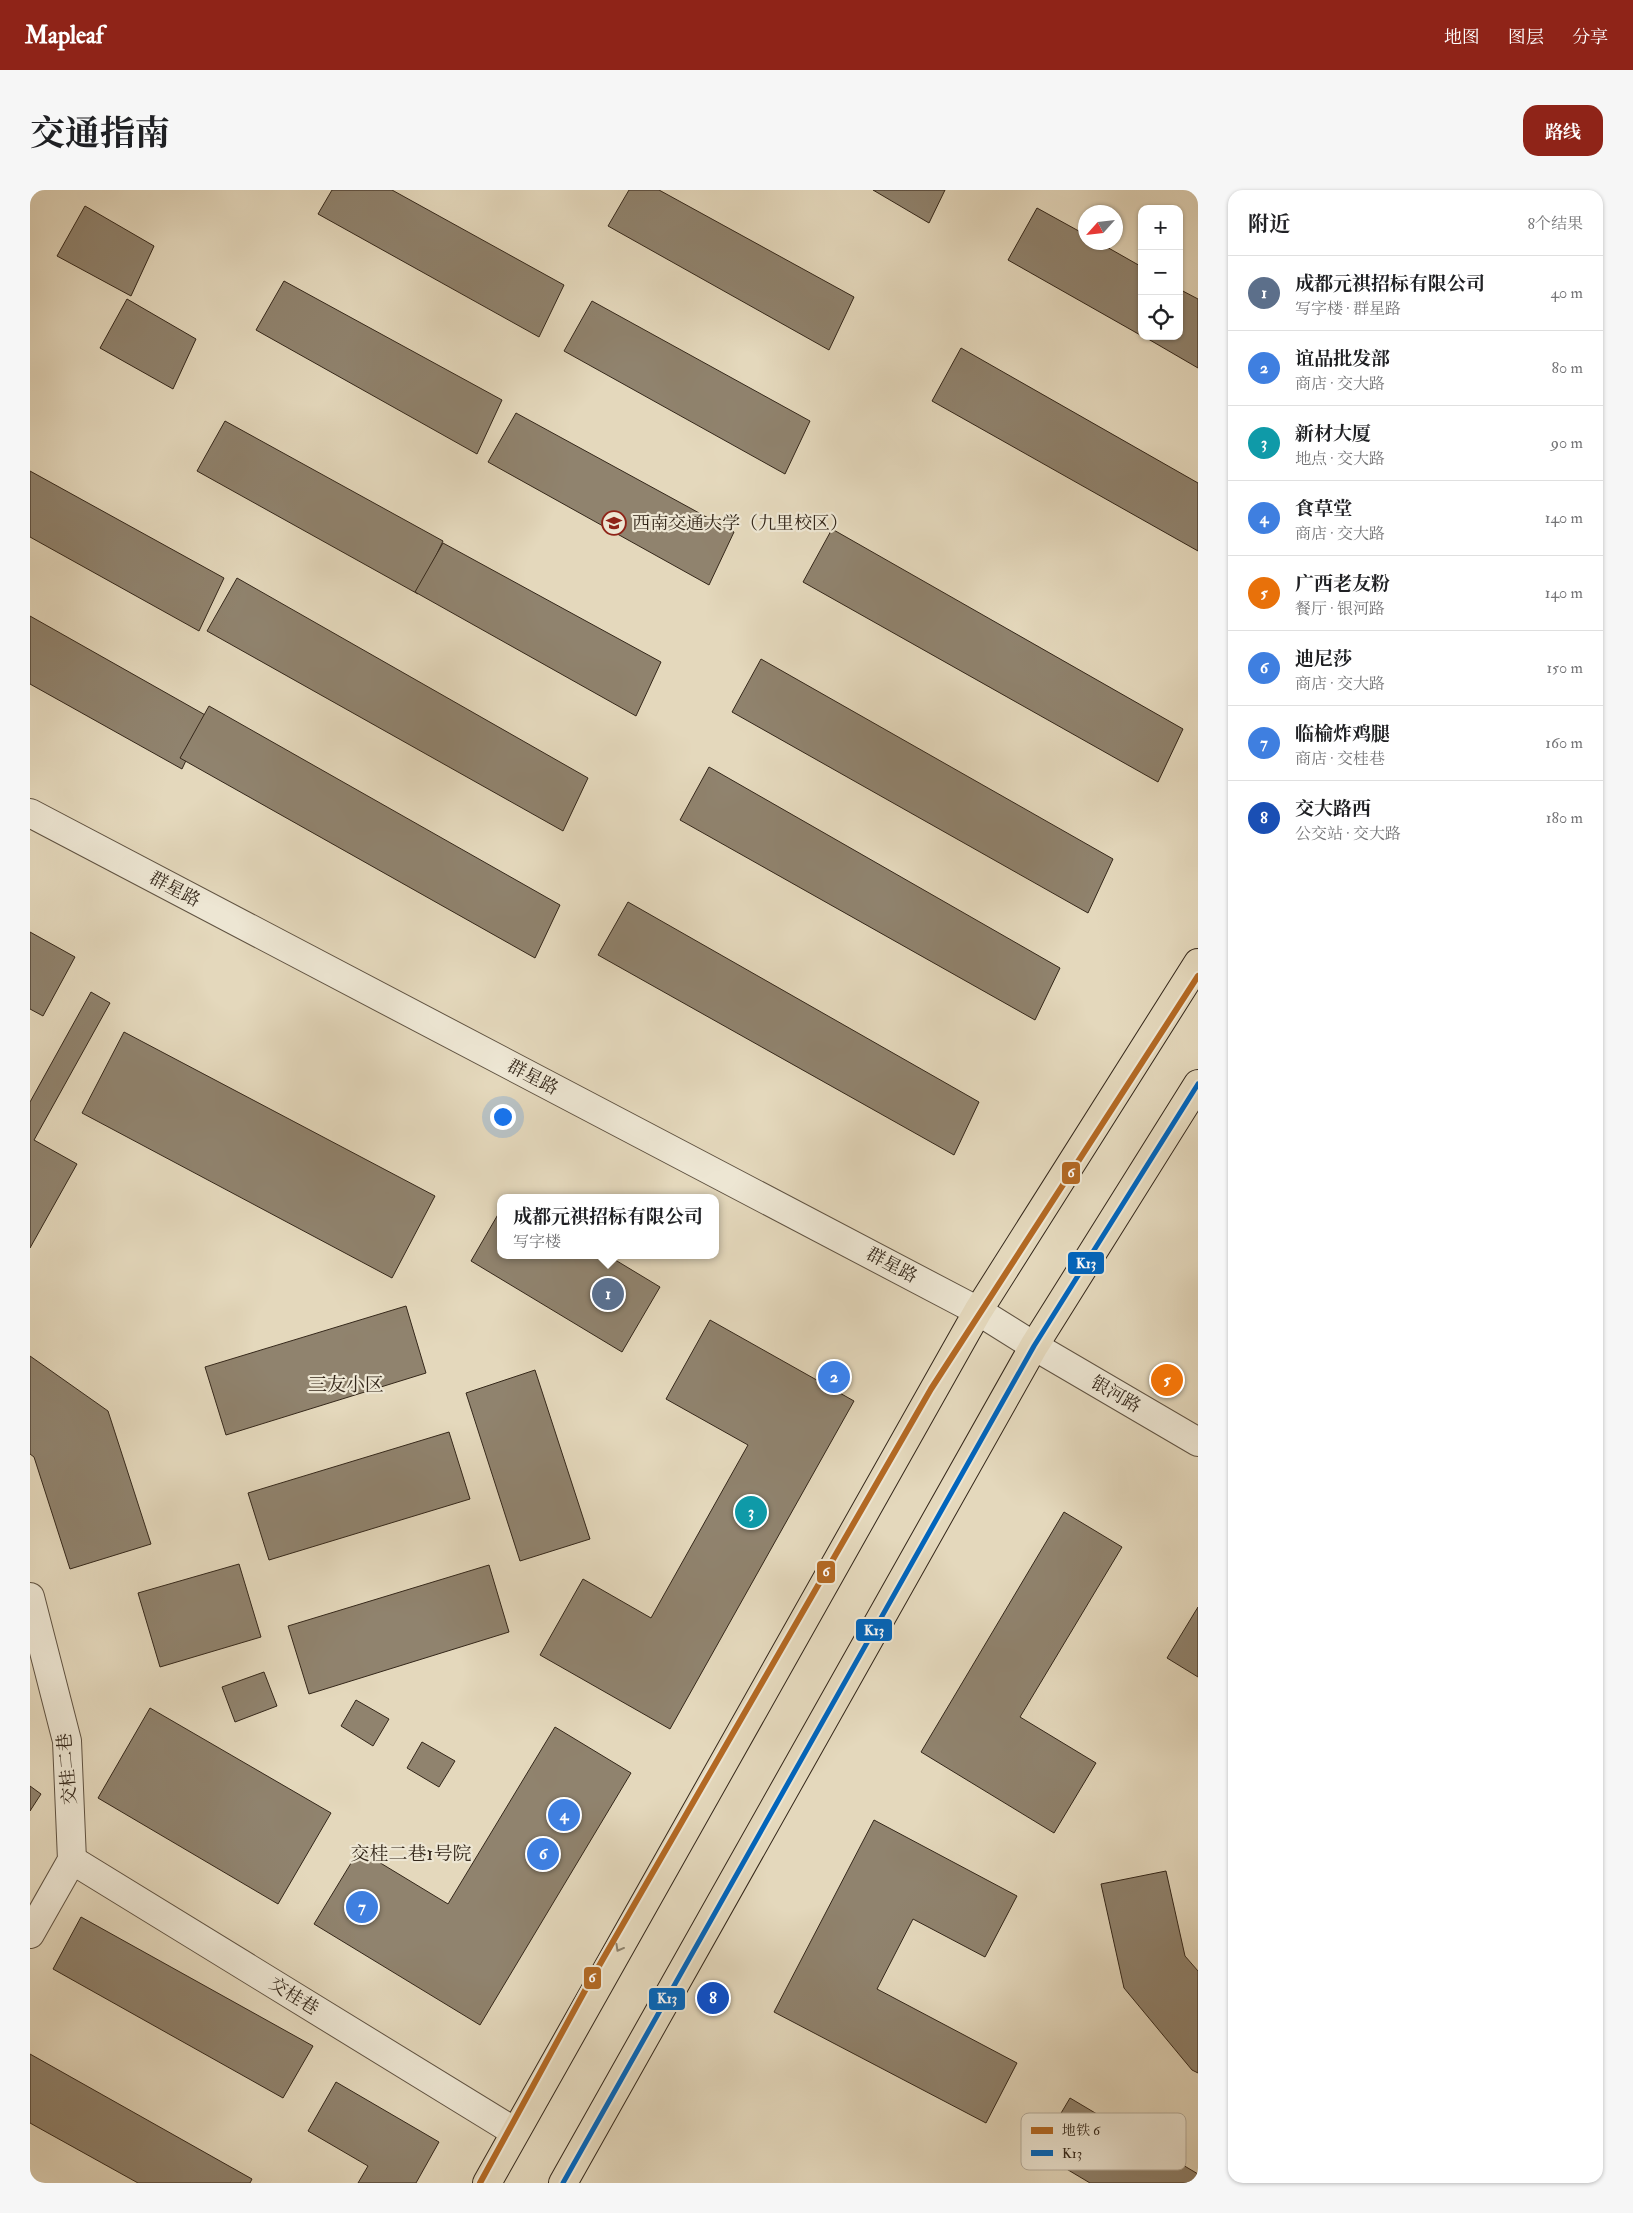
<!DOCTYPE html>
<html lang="zh">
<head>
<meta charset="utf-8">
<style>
	:root { --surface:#fff; --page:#f6f6f6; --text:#202124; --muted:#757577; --line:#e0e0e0; --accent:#8f2418 }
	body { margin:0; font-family:"IM FELL Double Pica","Noto Serif SC",serif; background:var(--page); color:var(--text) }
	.controls { position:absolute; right:15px; top:15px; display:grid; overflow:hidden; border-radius:10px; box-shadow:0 1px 4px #0004 }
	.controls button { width:45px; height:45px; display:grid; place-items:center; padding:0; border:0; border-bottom:1px solid var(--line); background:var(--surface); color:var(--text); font:25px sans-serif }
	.compass { position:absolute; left:1048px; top:15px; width:45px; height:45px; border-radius:50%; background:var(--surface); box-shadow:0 1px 4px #0004; rotate:243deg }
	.you { position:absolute; left:472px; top:926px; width:18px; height:18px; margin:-12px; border:4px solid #fff; border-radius:50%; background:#1a73e8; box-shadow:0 0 0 8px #1a73e833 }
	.badge { display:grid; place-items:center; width:32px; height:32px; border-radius:50%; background:var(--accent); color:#fff; font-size:16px; font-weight:700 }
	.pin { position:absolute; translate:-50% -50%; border:2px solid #fff; box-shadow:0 1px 5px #0006 }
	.popup { position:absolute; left:467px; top:1004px; width:222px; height:65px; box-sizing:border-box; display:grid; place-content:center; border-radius:10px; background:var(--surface); filter:drop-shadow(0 1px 4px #0005); font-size:16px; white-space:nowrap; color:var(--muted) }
	.popup b { font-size:19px; color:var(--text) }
	.popup::after { content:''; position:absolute; left:50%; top:100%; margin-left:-10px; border:10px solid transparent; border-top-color:var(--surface) }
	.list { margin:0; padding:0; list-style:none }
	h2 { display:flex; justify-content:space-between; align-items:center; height:65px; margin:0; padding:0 20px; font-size:21px }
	h2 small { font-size:16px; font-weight:400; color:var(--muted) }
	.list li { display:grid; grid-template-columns:32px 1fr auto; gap:15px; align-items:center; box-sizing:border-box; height:75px; padding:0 20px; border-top:1px solid var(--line) }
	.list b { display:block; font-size:19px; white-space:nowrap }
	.list p { margin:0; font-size:16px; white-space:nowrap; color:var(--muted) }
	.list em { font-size:16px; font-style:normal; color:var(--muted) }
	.icon { flex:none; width:28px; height:28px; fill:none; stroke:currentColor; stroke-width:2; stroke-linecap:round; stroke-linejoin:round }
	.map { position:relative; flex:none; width:1168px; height:1993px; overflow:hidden; border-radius:15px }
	header { display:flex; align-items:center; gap:30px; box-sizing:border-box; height:70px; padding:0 25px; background:var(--accent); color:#fff }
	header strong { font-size:24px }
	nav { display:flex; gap:28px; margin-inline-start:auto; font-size:18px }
	.intro { display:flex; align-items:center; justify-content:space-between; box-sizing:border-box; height:120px; padding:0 30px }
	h1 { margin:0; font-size:35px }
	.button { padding:12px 22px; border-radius:15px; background:var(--accent); color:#fff; font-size:18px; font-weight:700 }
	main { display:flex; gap:30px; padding:0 30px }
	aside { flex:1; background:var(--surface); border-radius:15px; box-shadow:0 1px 4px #0004 }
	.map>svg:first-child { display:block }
	.building { fill:#90836e; stroke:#34271a }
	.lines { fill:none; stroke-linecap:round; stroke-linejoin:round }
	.minor-casing { stroke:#605342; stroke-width:30 }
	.tertiary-casing { stroke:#605342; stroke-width:30 }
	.primary-casing { stroke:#34271a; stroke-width:30 }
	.minor { stroke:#ede6d3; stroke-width:28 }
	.tertiary { stroke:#ede6d3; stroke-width:28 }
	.primary { stroke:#e4d8bc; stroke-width:28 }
	.bus-1-casing { stroke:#ede6d3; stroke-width:9 }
	.bus-1 { stroke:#0065bd; stroke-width:5 }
	.metro-1-casing { stroke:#ede6d3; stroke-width:10 }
	.metro-1 { stroke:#b36924; stroke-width:6 }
	.oneway { stroke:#8c806b }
	.labels { text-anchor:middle; stroke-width:4.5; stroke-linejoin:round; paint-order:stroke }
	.poi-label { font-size:18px; fill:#34271a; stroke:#ede6d3; text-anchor:start }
	.street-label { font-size:18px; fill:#34271a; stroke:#ede6d3 }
	.neighbourhood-label { font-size:19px; fill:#34271a; stroke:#ede6d3 }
	.key { fill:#ede6d3; stroke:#b6ad9c; stroke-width:1 }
	.key-label { font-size:14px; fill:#34271a }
	.line-badge { stroke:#ede6d3; stroke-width:2 }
	.badge-label { font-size:14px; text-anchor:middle; font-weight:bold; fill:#fff }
</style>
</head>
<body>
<header>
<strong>Mapleaf</strong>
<nav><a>地图</a><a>图层</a><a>分享</a></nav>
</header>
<div class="intro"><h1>交通指南</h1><a class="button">路线</a></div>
<main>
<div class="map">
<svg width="1168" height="1993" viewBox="0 0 1168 1993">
	<rect width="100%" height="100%" fill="#e4d8bc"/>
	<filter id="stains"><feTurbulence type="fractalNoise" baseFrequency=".004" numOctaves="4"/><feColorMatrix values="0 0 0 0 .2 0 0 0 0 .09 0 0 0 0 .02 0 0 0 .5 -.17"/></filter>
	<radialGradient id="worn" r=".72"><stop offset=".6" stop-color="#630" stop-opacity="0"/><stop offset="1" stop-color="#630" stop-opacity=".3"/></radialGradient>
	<g class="building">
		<path d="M302 0H362L534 95 509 147 288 24Z"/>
		<path d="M599 0H629L824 107 799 160 578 36Z"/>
		<path d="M843 0H915L899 33Z"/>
		<path d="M55 16 124 56 101 106 27 66Z"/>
		<path d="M1007 18 1056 45V52H1068L1112 77V146L978 70Z"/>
		<path d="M254 91 472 210 447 264 226 140Z"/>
		<path d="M1149 99 1168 109V178L1113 146H1149Z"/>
		<path d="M97 109 166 149 143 199 70 158Z"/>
		<path d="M562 111 780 231 755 284 534 161Z"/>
		<path d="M931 158 1168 293V361L902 211Z"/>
		<path d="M486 223 704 342 679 395 458 272Z"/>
		<path d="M195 231 413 351 388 404 167 281Z"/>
		<path d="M0 281 194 388 169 441 0 347Z"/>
		<path d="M802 339 1153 539 1128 592 773 392Z"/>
		<path d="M413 353 631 472 606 526 385 402Z"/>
		<path d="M207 388 558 588 533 641 177 441Z"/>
		<path d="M0 426 177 526 152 579 0 494Z"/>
		<path d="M731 469 1083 669 1058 723 702 522Z"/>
		<path d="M179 516 530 715 505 768 150 568Z"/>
		<path d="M679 577 1030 778 1005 830 650 630Z"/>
		<path d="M598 712 949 912 924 965 568 765Z"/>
		<path d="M0 742 45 767 13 826 0 819Z"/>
		<path d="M61 802 80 813 4 950 47 974 0 1058V912Z"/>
		<path d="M94 842 405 1006 362 1088 52 923Z"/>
		<path d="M470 1021V1065H577L630 1097 592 1162 441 1071Z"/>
		<path d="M376 1116 396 1183 196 1245 175 1177Z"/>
		<path d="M680 1130 824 1211 640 1539 510 1465 553 1389 621 1428 718 1255 636 1209Z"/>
		<path d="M0 1166 78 1221 121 1354 40 1379 4 1267 0 1264Z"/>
		<path d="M505 1180 560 1349 490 1371 436 1203Z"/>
		<path d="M419 1242 440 1309 239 1370 218 1303Z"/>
		<path d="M1034 1322 1092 1357 990 1527 1066 1573 1024 1643 891 1562Z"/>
		<path d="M209 1374 231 1447 130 1477 108 1403Z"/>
		<path d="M459 1375 479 1442 279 1504 258 1436Z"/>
		<path d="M1168 1417V1487L1137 1468Z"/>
		<path d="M234 1482 247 1516 205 1532 192 1497Z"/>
		<path d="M326 1510 359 1529 343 1556 311 1536Z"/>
		<path d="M120 1518 301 1623 248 1714 68 1608Z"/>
		<path d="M525 1537 601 1583 450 1835 284 1734 329 1660 418 1714Z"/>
		<path d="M392 1552 425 1571 409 1597 377 1578Z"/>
		<path d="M0 1596 11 1604 0 1621Z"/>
		<path d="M844 1630 987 1706 955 1767 883 1729 847 1799 987 1873 956 1933 744 1822Z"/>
		<path d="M1136 1681 1155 1766 1168 1781V1883L1162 1880 1094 1798 1071 1694Z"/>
		<path d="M51 1727 283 1856 253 1908 23 1779Z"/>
		<path d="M0 1864 222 1989 220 1993H108L0 1933Z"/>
		<path d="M306 1892 409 1952 386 1993H328L338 1976 278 1941Z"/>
		<path d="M1040 1908 1168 1984V1993H1060L1008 1962Z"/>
	</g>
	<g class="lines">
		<g class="minor-casing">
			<g id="minor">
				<path d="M0 1407 37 1551 42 1670 0 1744"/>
				<path d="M42 1670 485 1942"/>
			</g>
		</g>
		<g class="tertiary-casing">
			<path id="tertiary" d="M0 623 948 1121 1004 1156 1168 1252"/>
		</g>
		<g class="primary-casing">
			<g id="primary">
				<path d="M457 1993 948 1121 1168 773"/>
				<path d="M533 1993 1004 1156 1168 894"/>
			</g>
		</g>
		<use href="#minor" class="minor"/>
		<use href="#tertiary" class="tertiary"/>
		<use href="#primary" class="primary"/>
		<g class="bus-1-casing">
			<path id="bus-1" d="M533 1993 1004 1156 1168 894"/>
		</g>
		<use href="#bus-1" class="bus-1"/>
		<g class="metro-1-casing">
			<path id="metro-1" d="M450 1993 558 1795 901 1199 1168 786"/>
		</g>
		<use href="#metro-1" class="metro-1"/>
	</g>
	<defs><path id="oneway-chevron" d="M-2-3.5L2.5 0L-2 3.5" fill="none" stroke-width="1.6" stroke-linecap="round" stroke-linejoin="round" transform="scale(1.25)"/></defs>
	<use class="oneway" href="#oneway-chevron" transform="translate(589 1758) rotate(119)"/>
	<defs>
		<g id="university-ring" transform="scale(1.25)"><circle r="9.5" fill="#ede6d3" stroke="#8f2418" stroke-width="1.5"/><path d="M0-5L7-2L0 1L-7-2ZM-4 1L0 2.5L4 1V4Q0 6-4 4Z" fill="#8f2418"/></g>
	</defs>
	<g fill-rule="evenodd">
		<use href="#university-ring" x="584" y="333"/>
	</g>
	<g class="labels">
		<g class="poi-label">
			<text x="602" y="339">西南交通大学（九里校区）</text>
		</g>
		<g class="street-label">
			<text transform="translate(145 699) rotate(28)" y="6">群星路</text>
			<text transform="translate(503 887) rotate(28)" y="6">群星路</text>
			<text transform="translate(862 1075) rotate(28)" y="6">群星路</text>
			<text transform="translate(1086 1204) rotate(30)" y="6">银河路</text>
			<text transform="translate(37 1579) rotate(-95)" y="6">交桂二巷</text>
			<text transform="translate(264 1806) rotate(32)" y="6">交桂巷</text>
		</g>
		<g class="neighbourhood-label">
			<text x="316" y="1201">三友小区</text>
			<text x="381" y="1670">交桂二巷1号院</text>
		</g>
	</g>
	<rect x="991" y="1923" width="165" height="57" rx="8" class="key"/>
	<rect x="1001" y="1937" width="22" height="7" fill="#b36924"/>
	<rect x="1001" y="1960" width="22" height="6" fill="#0065bd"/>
	<g class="key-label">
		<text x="1032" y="1945">地铁 6</text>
		<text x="1032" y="1968">K13</text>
	</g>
	<g class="line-badge">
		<rect x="1031" y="971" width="20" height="24" rx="5" fill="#b36924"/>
		<rect x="1037" y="1061" width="38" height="24" rx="5" fill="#0065bd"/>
		<rect x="786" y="1370" width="20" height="24" rx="5" fill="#b36924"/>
		<rect x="825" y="1428" width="38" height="24" rx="5" fill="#0065bd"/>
		<rect x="553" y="1776" width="19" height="24" rx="5" fill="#b36924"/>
		<rect x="618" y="1797" width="38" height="24" rx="5" fill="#0065bd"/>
	</g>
	<g class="badge-label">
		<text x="1041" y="987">6</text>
		<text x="1056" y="1078">K13</text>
		<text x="796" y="1386">6</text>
		<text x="844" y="1445">K13</text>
		<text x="562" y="1792">6</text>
		<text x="637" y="1813">K13</text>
	</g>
	<rect width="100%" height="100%" filter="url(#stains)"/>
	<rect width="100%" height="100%" fill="url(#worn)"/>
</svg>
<div class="controls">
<button>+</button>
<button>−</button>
<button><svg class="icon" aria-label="locate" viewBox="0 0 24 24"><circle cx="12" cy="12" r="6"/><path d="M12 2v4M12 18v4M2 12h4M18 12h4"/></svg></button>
</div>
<svg class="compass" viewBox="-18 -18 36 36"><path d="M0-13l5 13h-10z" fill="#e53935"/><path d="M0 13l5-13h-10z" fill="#757577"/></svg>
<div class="you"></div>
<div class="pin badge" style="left:578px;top:1104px;background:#5c6f8a">1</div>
<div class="popup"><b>成都元祺招标有限公司</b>写字楼</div>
<div class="pin badge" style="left:804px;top:1187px;background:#3f7fe0">2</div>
<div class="pin badge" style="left:721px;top:1322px;background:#0f9aa8">3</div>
<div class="pin badge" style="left:534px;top:1625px;background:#3f7fe0">4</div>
<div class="pin badge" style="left:1137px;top:1190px;background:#e8710a">5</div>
<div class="pin badge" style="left:513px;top:1664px;background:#3f7fe0">6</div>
<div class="pin badge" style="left:332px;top:1717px;background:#3f7fe0">7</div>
<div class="pin badge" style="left:683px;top:1808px;background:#1a4fb4">8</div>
</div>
<aside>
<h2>附近<small>8个结果</small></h2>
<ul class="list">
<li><span class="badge" style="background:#5c6f8a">1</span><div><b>成都元祺招标有限公司</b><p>写字楼 · 群星路</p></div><em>40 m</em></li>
<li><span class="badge" style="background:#3f7fe0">2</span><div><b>谊品批发部</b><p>商店 · 交大路</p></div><em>80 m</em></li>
<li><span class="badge" style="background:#0f9aa8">3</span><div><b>新材大厦</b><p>地点 · 交大路</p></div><em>90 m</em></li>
<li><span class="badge" style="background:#3f7fe0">4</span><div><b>食草堂</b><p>商店 · 交大路</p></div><em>140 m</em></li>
<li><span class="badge" style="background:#e8710a">5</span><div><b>广西老友粉</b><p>餐厅 · 银河路</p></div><em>140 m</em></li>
<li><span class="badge" style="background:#3f7fe0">6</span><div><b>迪尼莎</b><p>商店 · 交大路</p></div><em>150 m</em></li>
<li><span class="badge" style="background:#3f7fe0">7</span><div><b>临榆炸鸡腿</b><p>商店 · 交桂巷</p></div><em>160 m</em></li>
<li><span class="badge" style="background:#1a4fb4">8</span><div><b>交大路西</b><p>公交站 · 交大路</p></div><em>180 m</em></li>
</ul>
</aside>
</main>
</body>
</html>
